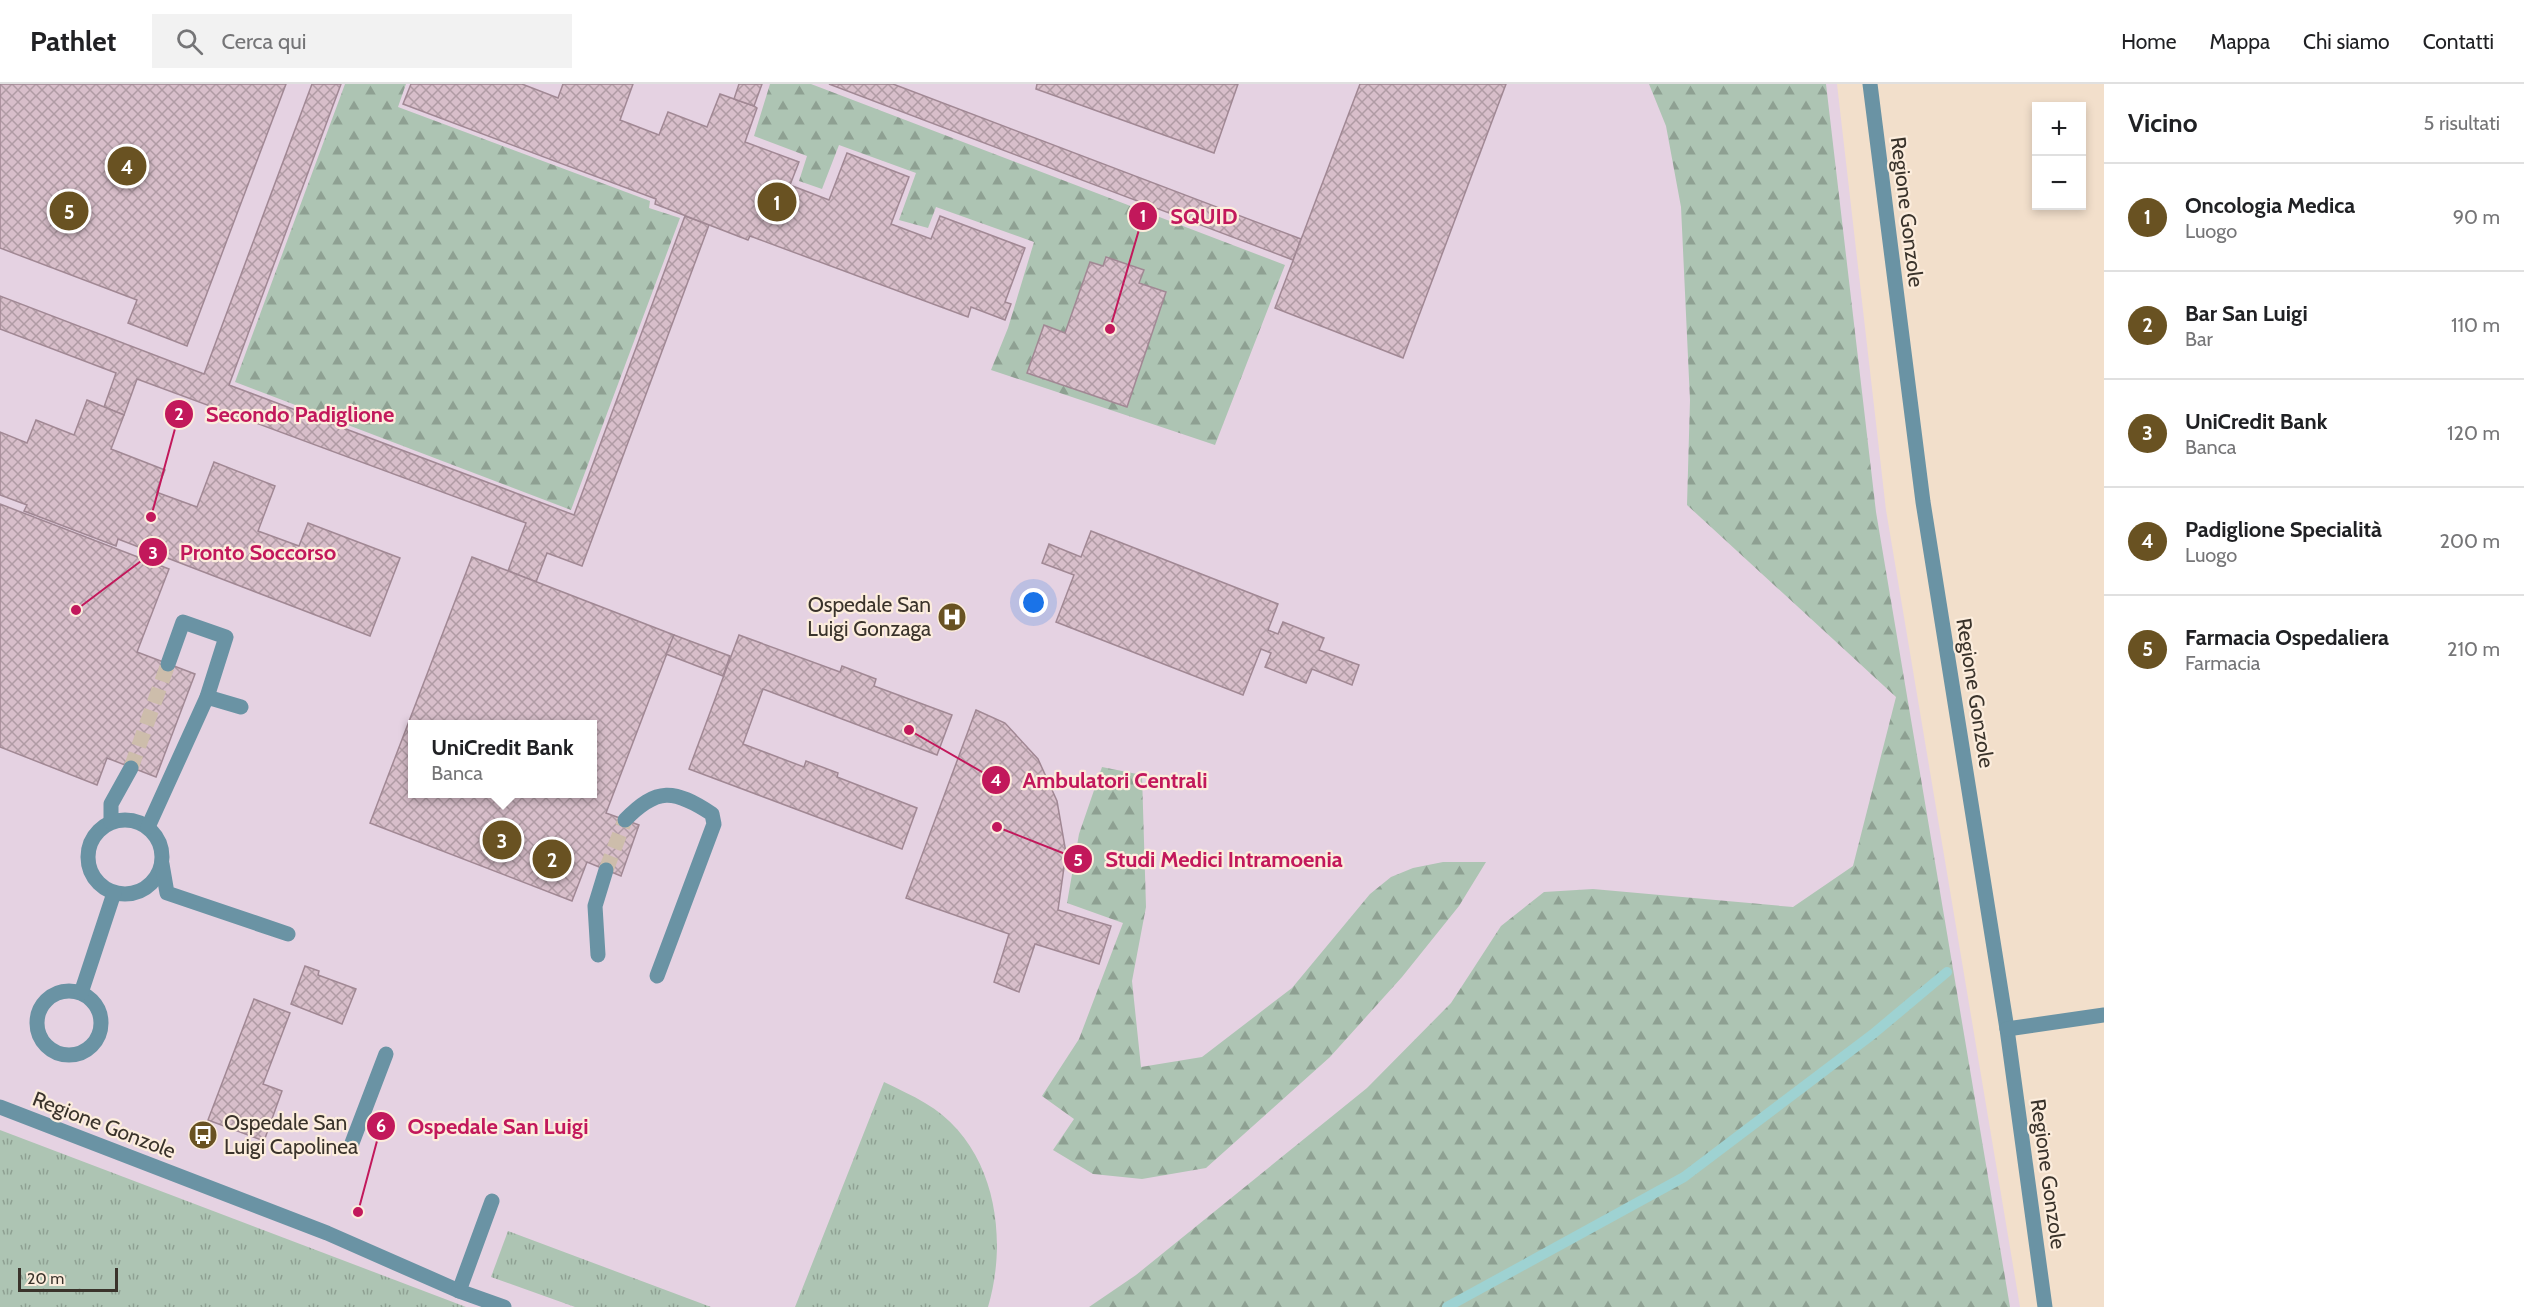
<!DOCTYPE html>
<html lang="it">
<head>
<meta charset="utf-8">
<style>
	:root { --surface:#fff; --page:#f2f2f2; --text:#202124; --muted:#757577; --line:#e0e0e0; --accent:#695222 }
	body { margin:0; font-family:Cabin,sans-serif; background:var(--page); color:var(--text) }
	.controls { position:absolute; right:18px; top:18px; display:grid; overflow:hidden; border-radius:0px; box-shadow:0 3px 9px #0003 }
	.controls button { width:54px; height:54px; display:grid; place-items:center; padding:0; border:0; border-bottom:2px solid var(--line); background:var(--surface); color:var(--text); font:30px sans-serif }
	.scale { position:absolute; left:18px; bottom:15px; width:100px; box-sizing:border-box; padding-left:6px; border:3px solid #3a332b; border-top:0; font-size:16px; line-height:21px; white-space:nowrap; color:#3a332b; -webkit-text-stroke:4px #fceddd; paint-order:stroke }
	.you { position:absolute; left:1034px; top:519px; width:21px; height:21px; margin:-15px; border:4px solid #fff; border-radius:50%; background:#1a73e8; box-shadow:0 0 0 9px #1a73e833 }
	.badge { display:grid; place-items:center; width:39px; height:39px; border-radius:50%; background:var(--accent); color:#fff; font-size:20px; font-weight:700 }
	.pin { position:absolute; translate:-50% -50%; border:3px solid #fff; box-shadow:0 2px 6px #0006 }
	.popup { position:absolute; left:408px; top:636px; width:189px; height:78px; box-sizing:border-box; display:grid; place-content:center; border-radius:0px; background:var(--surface); filter:drop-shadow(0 2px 4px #0005); font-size:20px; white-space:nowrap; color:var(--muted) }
	.popup b { font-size:22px; color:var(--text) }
	.popup::after { content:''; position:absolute; left:50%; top:100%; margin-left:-12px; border:12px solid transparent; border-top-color:var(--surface) }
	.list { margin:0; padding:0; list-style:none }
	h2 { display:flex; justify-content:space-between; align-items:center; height:78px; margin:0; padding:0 24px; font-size:26px }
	h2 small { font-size:20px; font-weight:400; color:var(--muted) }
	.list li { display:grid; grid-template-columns:39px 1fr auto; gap:18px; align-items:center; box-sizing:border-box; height:108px; padding:0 24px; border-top:2px solid var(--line) }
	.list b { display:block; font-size:22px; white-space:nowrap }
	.list p { margin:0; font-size:20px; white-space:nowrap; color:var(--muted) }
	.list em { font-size:20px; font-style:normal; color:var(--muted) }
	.icon { flex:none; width:33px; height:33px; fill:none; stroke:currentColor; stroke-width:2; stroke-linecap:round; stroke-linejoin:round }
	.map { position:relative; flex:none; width:2104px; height:1223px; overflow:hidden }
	header { display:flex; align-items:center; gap:36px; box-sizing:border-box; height:84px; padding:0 30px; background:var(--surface); border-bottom:2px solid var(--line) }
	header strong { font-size:28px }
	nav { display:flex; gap:33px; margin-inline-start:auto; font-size:21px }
	.search { width:420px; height:54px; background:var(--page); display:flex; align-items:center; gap:15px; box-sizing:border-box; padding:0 21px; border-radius:0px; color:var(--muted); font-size:22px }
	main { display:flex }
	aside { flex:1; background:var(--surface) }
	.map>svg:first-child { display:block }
	.medical { fill:#e5d2e2; fill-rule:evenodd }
	.grass { fill:url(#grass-tufts) }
	.forest { fill:url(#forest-firs) }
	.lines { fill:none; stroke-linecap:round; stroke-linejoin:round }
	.stream { stroke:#9ed2d2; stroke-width:10 }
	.building { fill:url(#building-cross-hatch); stroke:#a18894; stroke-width:1.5; fill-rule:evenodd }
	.minor-tunnel { stroke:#cdbdab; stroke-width:15; stroke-dasharray:15 8; stroke-linecap:butt }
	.minor { stroke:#6a93a4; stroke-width:15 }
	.labels { text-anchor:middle; stroke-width:4.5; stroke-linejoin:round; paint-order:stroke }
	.street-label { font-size:21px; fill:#3a332b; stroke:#fceddd }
	.poi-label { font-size:21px; fill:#3a332b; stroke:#fceddd; text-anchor:end }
	.leader { fill:none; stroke:#c2185b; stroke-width:2 }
	.callout-dot { fill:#c2185b; stroke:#fceddd; stroke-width:2 }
	.mark-label { font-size:18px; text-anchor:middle; font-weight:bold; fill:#fff }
	.callout-label { font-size:22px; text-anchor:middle; font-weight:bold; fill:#c2185b; stroke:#fceddd; stroke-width:4.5; stroke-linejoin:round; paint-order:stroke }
</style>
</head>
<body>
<header>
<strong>Pathlet</strong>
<div class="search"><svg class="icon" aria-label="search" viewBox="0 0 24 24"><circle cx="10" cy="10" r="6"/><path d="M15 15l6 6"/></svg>Cerca qui</div>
<nav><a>Home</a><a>Mappa</a><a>Chi siamo</a><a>Contatti</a></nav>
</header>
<main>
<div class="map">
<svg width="2104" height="1223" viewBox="0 0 2104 1223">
	<defs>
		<pattern id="grass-tufts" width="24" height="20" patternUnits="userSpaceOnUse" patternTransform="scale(1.5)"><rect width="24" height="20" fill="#adc4b3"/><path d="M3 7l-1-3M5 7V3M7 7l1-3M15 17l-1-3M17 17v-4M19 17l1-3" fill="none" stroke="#8ea092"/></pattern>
		<pattern id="forest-firs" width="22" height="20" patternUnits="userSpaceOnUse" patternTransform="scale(1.5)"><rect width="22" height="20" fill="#adc4b3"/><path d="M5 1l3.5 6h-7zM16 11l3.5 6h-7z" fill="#8ea092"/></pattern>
		<pattern id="building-cross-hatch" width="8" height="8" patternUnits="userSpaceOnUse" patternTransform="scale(1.5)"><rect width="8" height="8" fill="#d8beca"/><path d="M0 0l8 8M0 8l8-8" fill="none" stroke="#b09ba4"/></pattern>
	</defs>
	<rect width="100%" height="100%" fill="#f2dfcb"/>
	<path class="medical" d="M0 0H1837L1886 426 2020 1223H0ZM412 640H592V710H412Z"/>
	<g class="grass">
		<path d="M884 998C898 1005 912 1011 925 1019 995 1060 1009 1152 988 1223H795Z"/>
		<path d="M0 1046 466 1223H0Z"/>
		<path d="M508 1147 711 1223H575L491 1193Z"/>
	</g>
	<g class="forest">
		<path d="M345 0H406L398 23 650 117 649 124 680 134 571 426 235 298Z"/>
		<path d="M770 0H811L1285 181 1215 361 991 286 1008 244 1034 158 936 123 928 144 899 136 916 89 839 61 822 105 799 97 807 72 754 52Z"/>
		<path d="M1649 0H1826L1876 428 2010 1223H1089L1136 1191 1367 1004 1451 919 1501 842 1544 808 1593 805 1793 823 1853 782 1896 613 1687 421 1690 316 1681 123 1666 42Z"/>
		<path d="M1102 683 1142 691 1146 823 1132 897 1141 983 1202 973 1292 904 1370 810 1391 793 1413 784 1443 778H1486L1459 822 1402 893 1330 973 1206 1084 1142 1095 1093 1090 1053 1066 1074 1035 1042 1012 1079 955 1123 839 1067 819 1079 750Z"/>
	</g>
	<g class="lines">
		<path class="stream" d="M1447 1223 1684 1093 1873 950 1947 888"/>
	</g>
	<g class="building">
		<path d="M0 0H286L187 262 128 239 137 216 0 164Z"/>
		<path d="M312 0H341L229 301 574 431 685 132 709 141 582 482 547 469 536 498 508 487 526 439 137 295 124 331 104 323 116 289 0 245V212L204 290Z"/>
		<path d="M411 0H522L558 14 563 0H633L620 36 659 51 668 28 707 43 720 10 754 22 757 24 745 58 799 78 790 101 829 116 847 69 909 93 891 140 931 155 940 132 1025 164 1005 218 1011 220 1005 236 971 223 968 233 750 152 748 156 655 120 656 115 403 20Z"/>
		<path d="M739 0H762L754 22 734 15Z"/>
		<path d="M829 0H893L1301 155 1293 176Z"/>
		<path d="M1037 0H1238L1214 69 1036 5Z"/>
		<path d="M1360 0H1506L1403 274 1275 224Z"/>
		<path d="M1106 173 1144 186 1139 199 1166 208 1127 323 1027 289 1044 241 1065 249 1090 178 1103 182Z"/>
		<path d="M87 316 124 331 111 365 165 386 156 408 197 423 214 378 275 402 258 447 299 462 308 439 400 474 370 552 118 455 116 462 24 427 27 421 0 411V348L27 359 36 336 74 351Z"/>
		<path d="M0 420 169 485 137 568 195 590 156 693 107 674 97 701 0 663Z"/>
		<path d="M1091 447 1278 520 1268 546 1278 550 1283 538 1324 554 1319 566 1359 581 1352 601 1312 585 1306 599 1265 583 1271 569 1261 565 1243 611 1056 538 1074 491 1042 479 1049 460 1081 473Z"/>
		<path d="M472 473 674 551 606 729 639 741 621 792 587 778 572 817 370 739ZM412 640H592V710H412Z"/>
		<path d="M674 551 730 572 723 592 666 570Z"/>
		<path d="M739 551 840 588 842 582 876 595 874 602 952 631 937 671 763 605 743 660 804 683 806 677 838 689 837 693 917 724 902 765 689 685Z"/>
		<path d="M976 626 1005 639 1038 675 1057 717 1066 769 1058 826 1111 842 1099 880 1035 860 1019 908 994 898 1009 850 906 814Z"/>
		<path d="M305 882 319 887 318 891 356 905 342 940 291 920Z"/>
		<path d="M254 915 290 929 263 1000 282 1007 264 1057 208 1036Z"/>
	</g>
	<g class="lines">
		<g class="minor-tunnel">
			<path d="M131 684 168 580"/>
			<path d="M606 786 625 736"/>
		</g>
		<g class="minor">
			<path d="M1870 0 1923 418 2007 945 2045 1223"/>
			<path d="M168 580 183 538 226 553 207 613"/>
			<circle cx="125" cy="773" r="37"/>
			<path d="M625 736C657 703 674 705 712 730L714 740 657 892"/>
			<path d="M111 738V720L131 684"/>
			<path d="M148 743 207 613 241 623"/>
			<path d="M162 780 167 809 288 850"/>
			<path d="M598 871 595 822 606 786"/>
			<circle cx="69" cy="939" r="32"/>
			<path d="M81 909 114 809"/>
			<path d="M2007 945 2104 931"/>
			<path d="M0 1023 327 1149 459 1207 504 1223"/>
			<path d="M352 1059 386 970"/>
			<path d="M459 1207 492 1117"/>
		</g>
	</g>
	<defs>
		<g id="hospital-disc" transform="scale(1.5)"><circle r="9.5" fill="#695222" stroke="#fceddd"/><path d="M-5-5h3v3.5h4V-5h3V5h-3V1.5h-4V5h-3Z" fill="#fff"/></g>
		<g id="bus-disc" transform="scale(1.5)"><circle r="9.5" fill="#695222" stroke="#fceddd"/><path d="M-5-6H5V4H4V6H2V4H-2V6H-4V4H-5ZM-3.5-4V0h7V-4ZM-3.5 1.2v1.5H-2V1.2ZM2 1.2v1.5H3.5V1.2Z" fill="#fff"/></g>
	</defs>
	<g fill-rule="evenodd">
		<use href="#hospital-disc" x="952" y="533"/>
		<use href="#bus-disc" x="203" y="1051"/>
	</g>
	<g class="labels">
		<g class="street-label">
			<text transform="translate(1907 128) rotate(83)" y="7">Regione Gonzole</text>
			<text transform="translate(1975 609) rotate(81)" y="7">Regione Gonzole</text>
			<text transform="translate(104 1041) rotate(21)" y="7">Regione Gonzole</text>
			<text transform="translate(2048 1090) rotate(82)" y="7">Regione Gonzole</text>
		</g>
		<g class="poi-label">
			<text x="931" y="528">Ospedale San<tspan x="931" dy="24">Luigi Gonzaga</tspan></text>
			<text x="224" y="1046" text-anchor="start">Ospedale San<tspan x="224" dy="24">Luigi Capolinea</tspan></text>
		</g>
	</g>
	<path class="leader" d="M1110 245L1143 132M151 433L179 330M76 526L153 468M909 646L996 696M997 743L1078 775M358 1128L381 1042"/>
	<g class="callout-dot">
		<circle cx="1110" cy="245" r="6"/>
		<circle cx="151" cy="433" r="6"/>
		<circle cx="76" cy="526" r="6"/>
		<circle cx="909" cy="646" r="6"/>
		<circle cx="997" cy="743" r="6"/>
		<circle cx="358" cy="1128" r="6"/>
		<circle cx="1143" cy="132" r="15"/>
		<circle cx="179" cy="330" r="15"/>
		<circle cx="153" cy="468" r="15"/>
		<circle cx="996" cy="696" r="15"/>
		<circle cx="1078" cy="775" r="15"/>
		<circle cx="381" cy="1042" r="15"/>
	</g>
	<g class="mark-label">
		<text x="1143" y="138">1</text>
		<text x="179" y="336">2</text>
		<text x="153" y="475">3</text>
		<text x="996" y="702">4</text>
		<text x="1078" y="782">5</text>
		<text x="381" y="1048">6</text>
	</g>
	<g class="callout-label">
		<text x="1204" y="140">SQUID</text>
		<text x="300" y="338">Secondo Padiglione</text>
		<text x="258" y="476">Pronto Soccorso</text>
		<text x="1115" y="704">Ambulatori Centrali</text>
		<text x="1224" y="783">Studi Medici Intramoenia</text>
		<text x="498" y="1050">Ospedale San Luigi</text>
	</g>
</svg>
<div class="controls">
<button>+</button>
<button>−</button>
</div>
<div class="scale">20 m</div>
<div class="you"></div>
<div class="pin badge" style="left:777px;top:118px">1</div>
<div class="pin badge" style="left:552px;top:775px">2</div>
<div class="pin badge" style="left:502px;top:756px">3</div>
<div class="popup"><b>UniCredit Bank</b>Banca</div>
<div class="pin badge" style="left:127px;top:82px">4</div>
<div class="pin badge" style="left:69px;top:127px">5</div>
</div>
<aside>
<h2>Vicino<small>5 risultati</small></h2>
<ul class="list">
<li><span class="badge">1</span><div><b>Oncologia Medica</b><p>Luogo</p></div><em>90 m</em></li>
<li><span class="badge">2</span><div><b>Bar San Luigi</b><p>Bar</p></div><em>110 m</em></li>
<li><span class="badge">3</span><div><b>UniCredit Bank</b><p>Banca</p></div><em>120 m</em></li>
<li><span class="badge">4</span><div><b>Padiglione Specialità</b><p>Luogo</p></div><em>200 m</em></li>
<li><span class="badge">5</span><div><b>Farmacia Ospedaliera</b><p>Farmacia</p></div><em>210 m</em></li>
</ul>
</aside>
</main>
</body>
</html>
